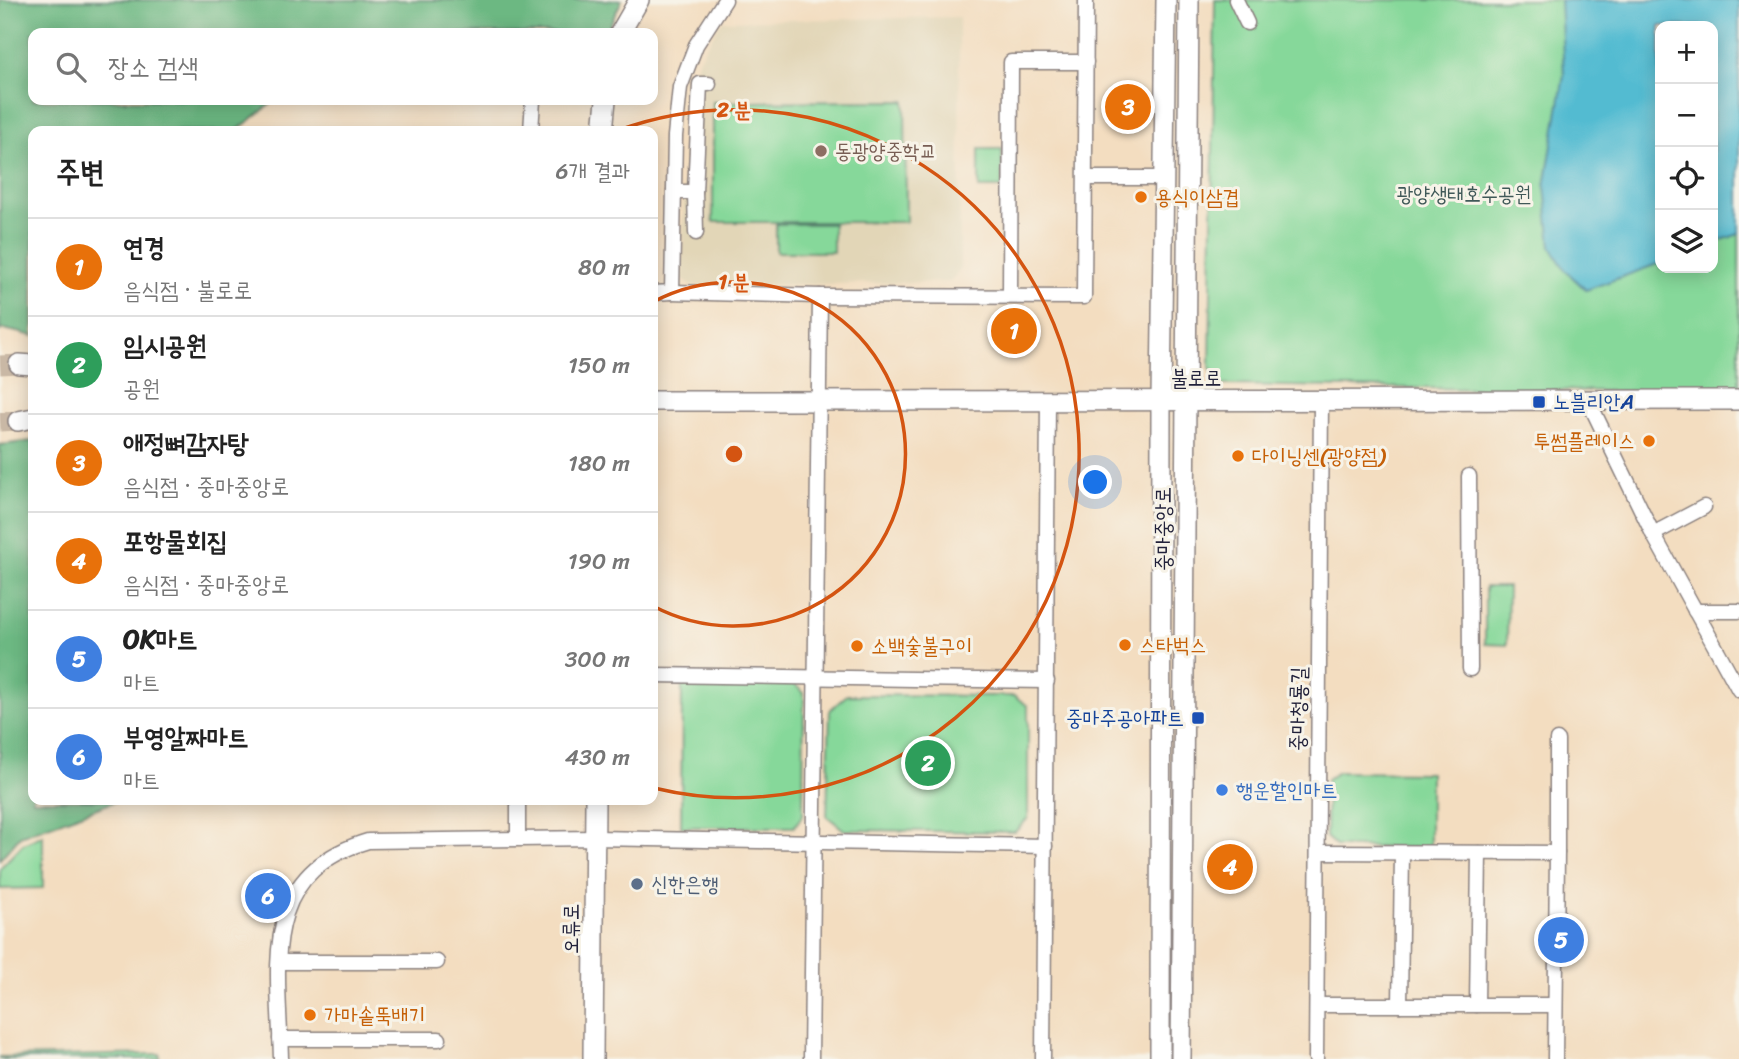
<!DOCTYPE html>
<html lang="ko">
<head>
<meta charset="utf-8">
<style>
	:root { --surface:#fff; --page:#f2f2f2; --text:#222; --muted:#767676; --line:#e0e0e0; --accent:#d93025 }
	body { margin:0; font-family:Sriracha,"Poor Story",sans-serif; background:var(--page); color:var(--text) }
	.controls { position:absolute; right:21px; top:21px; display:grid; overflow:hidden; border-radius:14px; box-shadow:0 4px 18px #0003 }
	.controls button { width:63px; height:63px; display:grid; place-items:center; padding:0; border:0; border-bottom:2px solid var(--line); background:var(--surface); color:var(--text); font:35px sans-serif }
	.you { position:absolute; left:1096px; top:483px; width:24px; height:24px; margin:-18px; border:5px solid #fff; border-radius:50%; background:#1a73e8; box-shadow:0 0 0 10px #1a73e833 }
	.badge { display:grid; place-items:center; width:46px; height:46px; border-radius:50%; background:var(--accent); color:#fff; font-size:23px; font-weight:700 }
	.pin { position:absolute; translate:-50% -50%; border:4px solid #fff; box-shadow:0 2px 7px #0006 }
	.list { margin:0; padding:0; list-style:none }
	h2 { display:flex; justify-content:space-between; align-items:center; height:91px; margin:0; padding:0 28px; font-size:30px }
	h2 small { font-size:23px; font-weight:400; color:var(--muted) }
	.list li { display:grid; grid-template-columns:46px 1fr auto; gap:21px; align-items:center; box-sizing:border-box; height:98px; padding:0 28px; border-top:2px solid var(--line) }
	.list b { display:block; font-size:26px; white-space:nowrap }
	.list p { margin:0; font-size:23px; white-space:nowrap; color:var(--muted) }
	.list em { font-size:23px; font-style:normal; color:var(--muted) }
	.icon { flex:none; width:38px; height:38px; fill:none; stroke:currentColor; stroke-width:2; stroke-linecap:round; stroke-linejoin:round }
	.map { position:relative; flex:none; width:1739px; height:1059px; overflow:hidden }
	.search { position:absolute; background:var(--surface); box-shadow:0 4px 18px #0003; left:28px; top:28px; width:630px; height:77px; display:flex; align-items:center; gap:18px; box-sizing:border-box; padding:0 24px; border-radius:14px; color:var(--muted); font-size:26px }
	.panel { position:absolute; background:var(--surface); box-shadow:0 4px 18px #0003; left:28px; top:126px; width:630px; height:679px; border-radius:14px }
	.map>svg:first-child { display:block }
	.built { fill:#e2d6b7 }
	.green { fill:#86d89a; stroke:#547d6a; stroke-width:2; fill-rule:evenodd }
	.forest { fill:#6cb882; stroke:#476d5e; stroke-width:2 }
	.water { fill:#53bbd1; stroke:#3a6e86; stroke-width:2 }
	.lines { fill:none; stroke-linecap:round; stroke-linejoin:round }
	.secondary-tunnel { stroke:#c9b8a5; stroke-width:19; stroke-dasharray:19 10; stroke-linecap:butt }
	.street-casing { stroke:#8a807e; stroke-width:17 }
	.secondary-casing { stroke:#8a807e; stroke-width:22 }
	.street { stroke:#fff; stroke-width:14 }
	.secondary { stroke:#fff; stroke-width:19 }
	.ring { fill:none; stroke:#d45411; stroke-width:3.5 }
	.education-dot { fill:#8d6e63; stroke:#f7f3e8; stroke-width:2.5 }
	.food-dot { fill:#e8710a; stroke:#f7f3e8; stroke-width:2.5 }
	.transit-dot { fill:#1a4fb4; stroke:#f7f3e8; stroke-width:2.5 }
	.shop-dot { fill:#3f7fe0; stroke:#f7f3e8; stroke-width:2.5 }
	.service-dot { fill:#5c6f8a; stroke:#f7f3e8; stroke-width:2.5 }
	.labels { text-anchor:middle; stroke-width:6; stroke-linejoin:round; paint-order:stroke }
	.education-label { font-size:21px; fill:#785e54; stroke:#f7f3e8; text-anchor:start }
	.park-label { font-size:21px; fill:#405958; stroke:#f7f3e8 }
	.food-label { font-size:21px; fill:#c56008; stroke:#f7f3e8; text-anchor:start }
	.street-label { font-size:21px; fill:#22223b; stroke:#f7f3e8 }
	.transit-label { font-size:21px; fill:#164399; stroke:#f7f3e8; text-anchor:start }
	.shop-label { font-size:21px; fill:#366cbe; stroke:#f7f3e8; text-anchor:start }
	.service-label { font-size:21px; fill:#4e5e75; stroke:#f7f3e8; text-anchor:start }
	.centre { fill:#d45411; stroke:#f7f3e8; stroke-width:3.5 }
	.ring-label { font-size:21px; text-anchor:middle; font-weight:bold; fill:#d45411; stroke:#f7f3e8; stroke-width:6; stroke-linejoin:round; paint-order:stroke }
</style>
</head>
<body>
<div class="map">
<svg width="1739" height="1059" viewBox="0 0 1739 1059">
	<rect width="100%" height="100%" fill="#f7f3e8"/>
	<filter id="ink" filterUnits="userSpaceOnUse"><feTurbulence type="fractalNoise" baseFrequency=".0143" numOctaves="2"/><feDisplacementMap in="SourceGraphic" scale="14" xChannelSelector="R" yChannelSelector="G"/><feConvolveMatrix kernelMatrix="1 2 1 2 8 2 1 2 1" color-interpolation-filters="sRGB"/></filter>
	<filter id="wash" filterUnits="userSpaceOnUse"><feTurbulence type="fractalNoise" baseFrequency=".00686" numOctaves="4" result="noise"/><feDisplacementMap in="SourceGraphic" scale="28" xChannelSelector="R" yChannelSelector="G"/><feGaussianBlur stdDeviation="1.57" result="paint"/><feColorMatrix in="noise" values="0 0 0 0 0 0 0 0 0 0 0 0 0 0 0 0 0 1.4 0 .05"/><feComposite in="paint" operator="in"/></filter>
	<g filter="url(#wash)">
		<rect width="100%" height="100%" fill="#f3ddc0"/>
		<path class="built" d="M959 17 960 270 950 282 691 286 682 278 685 117 698 60 722 21Z"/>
		<g class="green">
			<path d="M1215 0H1739V393L1222 385 1210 368ZM1660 26H1713V268H1660Z"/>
			<path d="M905 101 906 222H713V102Z"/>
			<rect x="979" y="149" width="23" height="39"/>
			<rect x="776" y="224" width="57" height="28"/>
			<path d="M1485 587H1508L1507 645 1485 644Z"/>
			<path d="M682 682 793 683 804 693 803 815 794 827H681Z"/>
			<path d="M847 695 1014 696 1028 706V818L1015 832 844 830 827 816 830 710Z"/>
			<path d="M1338 772 1430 773V848L1337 847 1326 837 1327 779Z"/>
			<path d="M43 835V888L0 889V868L23 844Z"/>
			<path d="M160 1054V1059H0V1057Z"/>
		</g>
		<g class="forest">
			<path d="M0 0H622L606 33H33V100H276L236 131H33V336L4 329 0 331Z"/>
			<path d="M33 441V800H119L20 836 0 859V445Z"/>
		</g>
		<path class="water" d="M1560 0H1739V234L1713 243V26H1660V263L1586 290 1565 270 1551 247 1545 186 1564 75Z"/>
	</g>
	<g filter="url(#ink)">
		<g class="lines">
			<g class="secondary-tunnel">
				<path d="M0 365 19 364"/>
				<path d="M0 422 18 421"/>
			</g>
			<g class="street-casing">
				<g id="street">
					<path d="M1236 0 1247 23"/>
					<path d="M531 131 533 100"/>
					<path d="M1086 178H1164"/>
					<path d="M674 192H695L696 233"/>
					<path d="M695 192 700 84H709"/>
					<path d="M672 292 820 296 811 1059"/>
					<path d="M653 293 672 292 675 136 680 87 696 45 725 0"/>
					<path d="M820 296 1084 297 1086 0"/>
					<path d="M1010 296 1011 62H1086"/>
					<path d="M1588 400 1653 534 1739 690"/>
					<path d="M1469 476 1470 669"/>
					<path d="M1653 534 1704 507"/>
					<path d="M1695 611H1739"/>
					<path d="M653 675 1047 681"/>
					<path d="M1557 740V853"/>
					<path d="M518 838V800"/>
					<path d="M1318 852 1557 853 1555 1059"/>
					<path d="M279 962H437"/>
					<path d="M1317 1005H1555"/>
					<path d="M1400 1005 1402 853"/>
					<path d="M1477 1005 1479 853"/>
					<path d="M280 1039H439"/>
					<path d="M281 1059C279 967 257 874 368 841L595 838 1045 846"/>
					<path d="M1043 1059 1048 401"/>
					<path d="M1316 1059 1321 401"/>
				</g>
			</g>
			<g class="secondary-casing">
				<g id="secondary">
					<path d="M620 33 639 0"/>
					<path d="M603 131 606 100"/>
					<path d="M19 364 33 365"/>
					<path d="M653 401 1739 400"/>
					<path d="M18 421 33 418"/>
					<path d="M593 1059 595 800"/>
					<path d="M1160 1059 1161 401 1166 0"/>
					<path d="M1181 1059 1189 0"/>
				</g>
			</g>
			<use href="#street" class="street"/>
			<use href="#secondary" class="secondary"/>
		</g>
	</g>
	<g class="ring">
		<path d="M653 302A172 172 0 1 1 653 606"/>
		<path d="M616 131A344 344 0 1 1 654 788"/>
	</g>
	<circle class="education-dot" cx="821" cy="151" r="7"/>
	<g class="food-dot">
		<circle cx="1141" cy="197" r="7"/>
		<circle cx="1649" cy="441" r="7"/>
		<circle cx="1238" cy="456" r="7"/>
		<circle cx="1125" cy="645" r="7"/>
		<circle cx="857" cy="646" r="7"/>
		<circle cx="310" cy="1015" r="7"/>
	</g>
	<g class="transit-dot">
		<rect x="1532" y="395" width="14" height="14" rx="3.5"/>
		<rect x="1191" y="711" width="14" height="14" rx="3.5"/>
	</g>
	<circle class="shop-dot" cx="1222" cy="790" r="7"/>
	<circle class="service-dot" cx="637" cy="884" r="7"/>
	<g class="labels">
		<g class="education-label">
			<text x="835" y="158">동광양중학교</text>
		</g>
		<g class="park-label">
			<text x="1464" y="201">광양생태호수공원</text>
		</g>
		<g class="food-label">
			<text x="1155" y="204">용식이삼겹</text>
			<text x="1635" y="448" text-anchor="end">투썸플레이스</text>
			<text x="1252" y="463">다이닝센(광양점)</text>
			<text x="1139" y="652">스타벅스</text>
			<text x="871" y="653">소백숯불구이</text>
			<text x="324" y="1022">가마솥뚝배기</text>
		</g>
		<g class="street-label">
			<text x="1196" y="385">불로로</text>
			<text transform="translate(1163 529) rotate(-90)" y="7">중마중앙로</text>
			<text transform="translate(1298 709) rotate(-89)" y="7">중마청룡길</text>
			<text transform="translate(571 929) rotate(-90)" y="7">오류로</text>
		</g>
		<g class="transit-label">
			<text x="1553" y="409">노블리안A</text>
			<text x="1184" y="725" text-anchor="end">중마주공아파트</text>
		</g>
		<g class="shop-label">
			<text x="1236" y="797">행운할인마트</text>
		</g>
		<g class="service-label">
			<text x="651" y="891">신한은행</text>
		</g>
	</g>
	<circle cx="734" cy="454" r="10" class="centre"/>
	<g class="ring-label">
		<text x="734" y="117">2 분</text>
		<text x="734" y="289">1 분</text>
	</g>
</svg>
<div class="controls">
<button>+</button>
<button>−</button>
<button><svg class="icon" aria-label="locate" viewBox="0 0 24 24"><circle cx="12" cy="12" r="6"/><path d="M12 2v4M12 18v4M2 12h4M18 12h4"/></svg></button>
<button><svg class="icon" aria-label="layers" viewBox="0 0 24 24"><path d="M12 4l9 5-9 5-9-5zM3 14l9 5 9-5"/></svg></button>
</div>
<div class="you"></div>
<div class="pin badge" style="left:1014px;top:331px;background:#e8710a">1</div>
<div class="pin badge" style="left:928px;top:763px;background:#2e9e5b">2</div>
<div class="pin badge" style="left:1128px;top:107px;background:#e8710a">3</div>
<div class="pin badge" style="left:1230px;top:867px;background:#e8710a">4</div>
<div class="pin badge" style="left:1561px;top:940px;background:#3f7fe0">5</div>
<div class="pin badge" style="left:268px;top:896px;background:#3f7fe0">6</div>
<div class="search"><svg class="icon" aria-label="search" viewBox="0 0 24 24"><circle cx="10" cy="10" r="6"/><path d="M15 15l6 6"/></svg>장소 검색</div>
<section class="panel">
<h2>주변<small>6개 결과</small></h2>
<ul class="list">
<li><span class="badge" style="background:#e8710a">1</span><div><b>연경</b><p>음식점 · 불로로</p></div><em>80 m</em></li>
<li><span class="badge" style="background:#2e9e5b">2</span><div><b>임시공원</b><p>공원</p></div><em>150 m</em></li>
<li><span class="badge" style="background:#e8710a">3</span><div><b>애정뼈감자탕</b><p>음식점 · 중마중앙로</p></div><em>180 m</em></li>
<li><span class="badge" style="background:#e8710a">4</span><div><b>포항물회집</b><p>음식점 · 중마중앙로</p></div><em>190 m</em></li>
<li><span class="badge" style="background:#3f7fe0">5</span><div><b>OK마트</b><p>마트</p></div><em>300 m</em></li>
<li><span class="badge" style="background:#3f7fe0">6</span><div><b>부영알짜마트</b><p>마트</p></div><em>430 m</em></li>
</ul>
</section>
</div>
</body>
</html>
